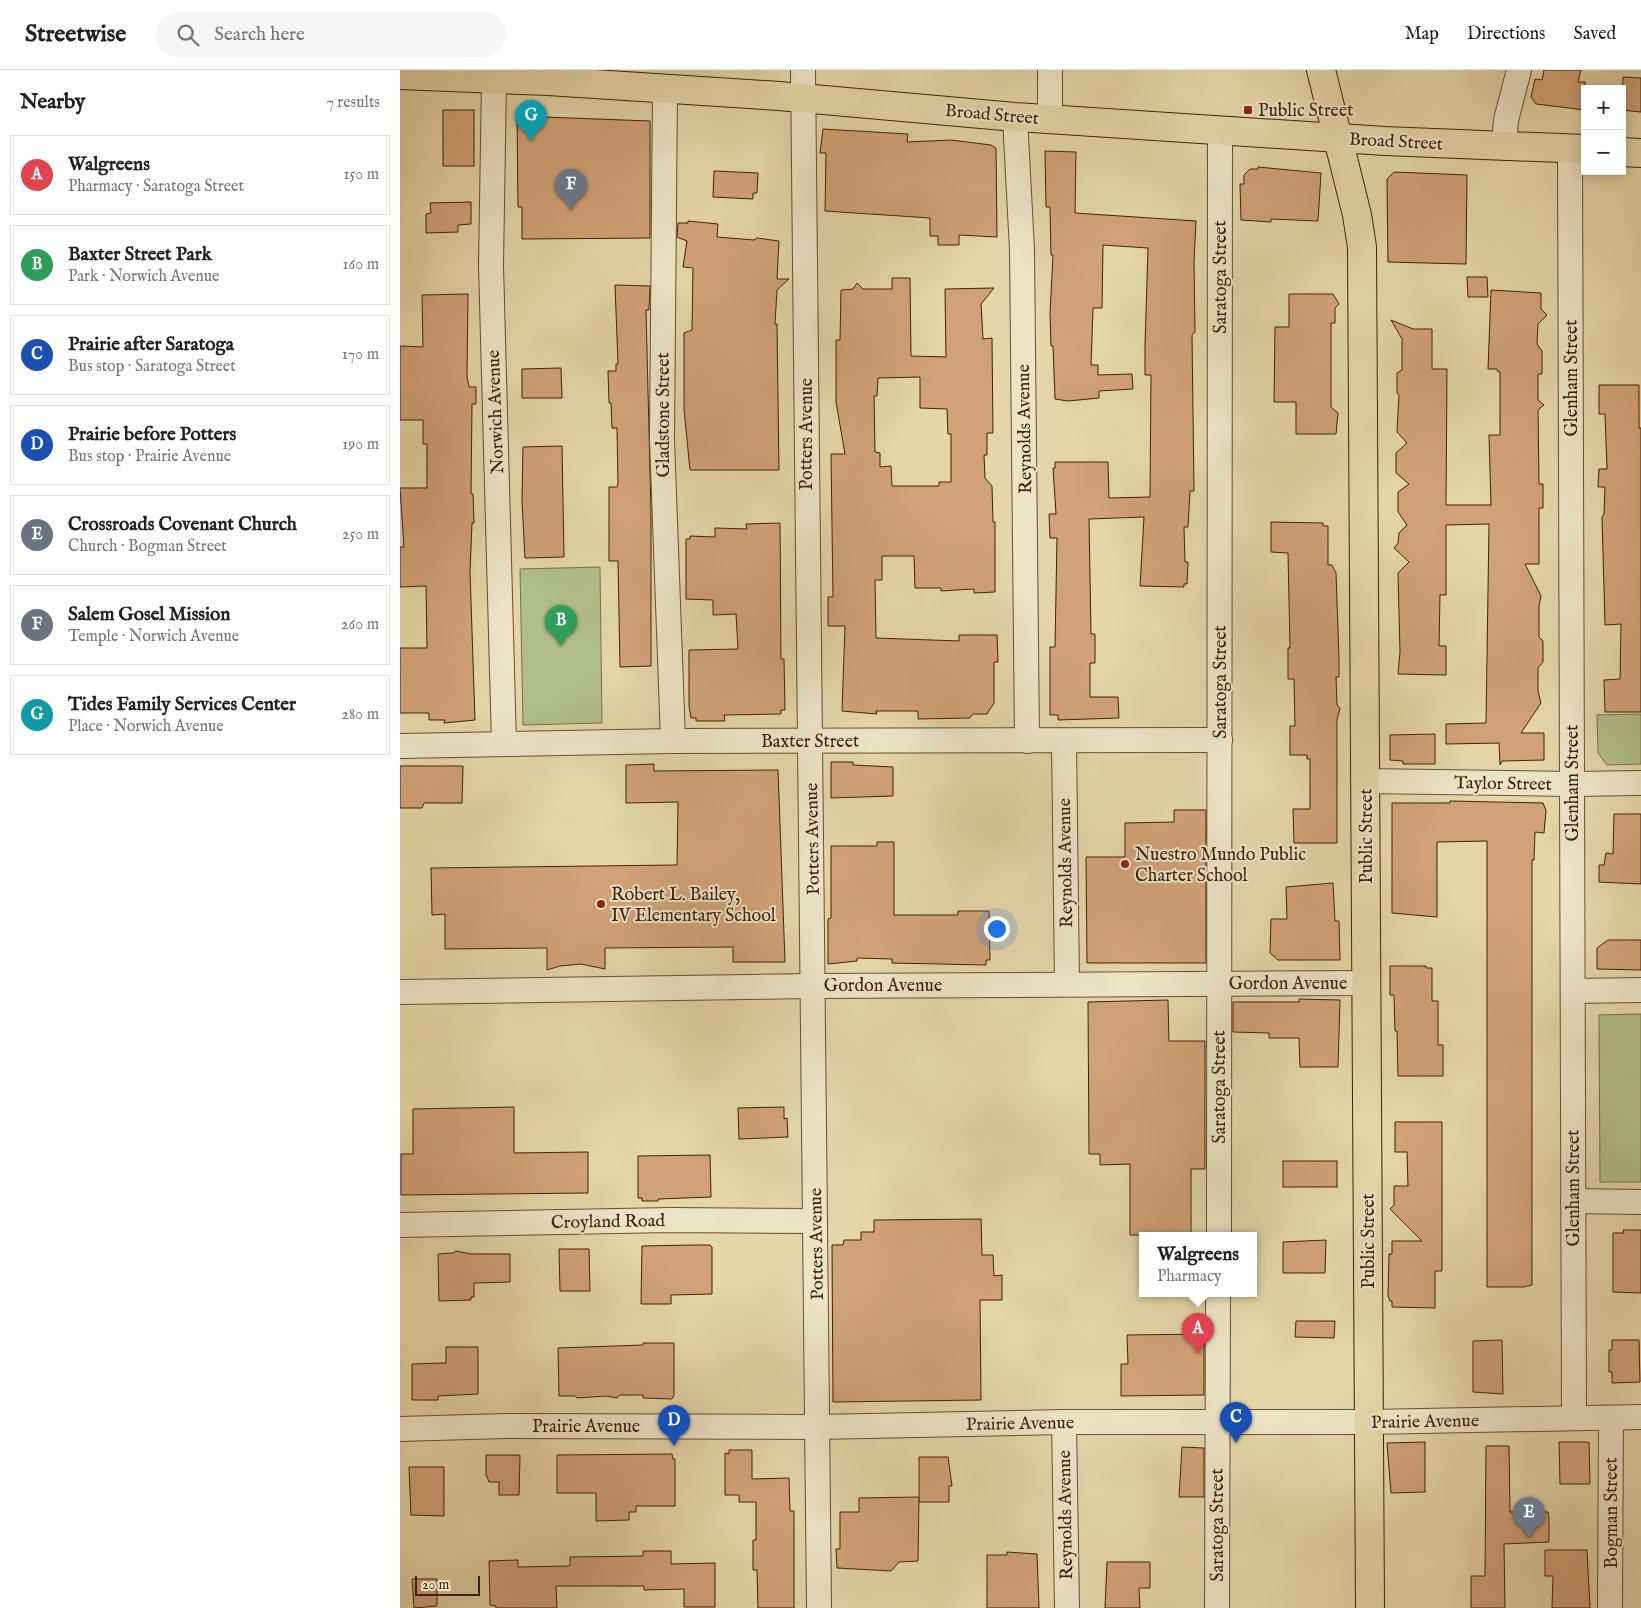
<!DOCTYPE html>
<html lang="en">
<head>
<meta charset="utf-8">
<style>
	:root { --surface:#fff; --page:#f6f6f6; --text:#202124; --muted:#757577; --line:#e0e0e0; --accent:#db2777 }
	body { margin:0; font-family:"IM FELL English",serif; background:var(--page); color:var(--text) }
	.controls { position:absolute; right:15px; top:15px; display:grid; overflow:hidden; border-radius:0px; box-shadow:0 2px 12px #0003 }
	.controls button { width:45px; height:45px; display:grid; place-items:center; padding:0; border:0; border-bottom:1px solid var(--line); background:var(--surface); color:var(--text); font:25px sans-serif }
	.scale { position:absolute; left:15px; bottom:12px; width:65px; box-sizing:border-box; padding-left:5px; border:2px solid #40210c; border-top:0; font-size:14px; line-height:18px; white-space:nowrap; color:#40210c; -webkit-text-stroke:4px #ede4c6; paint-order:stroke }
	.you { position:absolute; left:596px; top:858px; width:18px; height:18px; margin:-12px; border:4px solid #fff; border-radius:50%; background:#1a73e8; box-shadow:0 0 0 8px #1a73e833 }
	.badge { display:grid; place-items:center; width:32px; height:32px; border-radius:50%; background:var(--accent); color:#fff; font-size:16px; font-weight:700 }
	.pin { position:absolute; translate:-50% -41px; filter:drop-shadow(0 1px 2px #0008) }
	.pin::after { content:''; position:absolute; top:26px; width:18px; height:15px; background:inherit; clip-path:polygon(0 0,100% 0,50% 100%) }
	.popup { position:absolute; left:739px; top:1162px; width:118px; height:65px; box-sizing:border-box; display:grid; place-content:center; border-radius:0px; background:var(--surface); filter:drop-shadow(0 1px 4px #0005); font-size:16px; white-space:nowrap; color:var(--muted) }
	.popup b { font-size:19px; color:var(--text) }
	.popup::after { content:''; position:absolute; left:50%; top:100%; margin-left:-10px; border:10px solid transparent; border-top-color:var(--surface) }
	.list { margin:0; padding:0; list-style:none }
	h2 { display:flex; justify-content:space-between; align-items:center; height:65px; margin:0; padding:0 20px; font-size:21px }
	h2 small { font-size:16px; font-weight:400; color:var(--muted) }
	.list li { display:grid; grid-template-columns:32px 1fr auto; gap:15px; align-items:center; box-sizing:border-box; height:80px; margin:0 10px 10px; padding:0 10px; border:1px solid var(--line); border-radius:0px }
	.list b { display:block; font-size:19px; white-space:nowrap }
	.list p { margin:0; font-size:16px; white-space:nowrap; color:var(--muted) }
	.list em { font-size:16px; font-style:normal; color:var(--muted) }
	.icon { flex:none; width:28px; height:28px; fill:none; stroke:currentColor; stroke-width:2; stroke-linecap:round; stroke-linejoin:round }
	.map { position:relative; flex:none; width:1241px; height:1538px; overflow:hidden }
	header { display:flex; align-items:center; gap:30px; box-sizing:border-box; height:70px; padding:0 25px; background:var(--surface); border-bottom:1px solid var(--line) }
	header strong { font-size:24px }
	nav { display:flex; gap:28px; margin-inline-start:auto; font-size:18px }
	.search { width:350px; height:45px; background:var(--page); display:flex; align-items:center; gap:12px; box-sizing:border-box; padding:0 18px; border-radius:28px; color:var(--muted); font-size:19px }
	main { display:flex }
	aside { flex:1; background:var(--surface) }
	.map>svg:first-child { display:block }
	.green { fill:#b1be89; stroke:#78704a }
	.building { fill:#d1a277; stroke:#40210c; fill-rule:evenodd }
	.lines { fill:none; stroke-linecap:round; stroke-linejoin:round }
	.minor-casing { stroke:#694e33; stroke-width:26 }
	.major-casing { stroke:#40210c; stroke-width:30 }
	.minor { stroke:#ede4c6; stroke-width:24 }
	.major { stroke:#e4d6a7; stroke-width:28 }
	.poi-dot { fill:#8f2418; stroke:#ede4c6; stroke-width:2 }
	.labels { text-anchor:middle; stroke-width:4; stroke-linejoin:round; paint-order:stroke }
	.poi-label { font-size:18px; fill:#40210c; stroke:#ede4c6; text-anchor:start }
	.street-label { font-size:18px; fill:#40210c; stroke:#ede4c6 }
</style>
</head>
<body>
<header>
<strong>Streetwise</strong>
<div class="search"><svg class="icon" aria-label="search" viewBox="0 0 24 24"><circle cx="10" cy="10" r="6"/><path d="M15 15l6 6"/></svg>Search here</div>
<nav><a>Map</a><a>Directions</a><a>Saved</a></nav>
</header>
<main>
<aside>
<h2>Nearby<small>7 results</small></h2>
<ul class="list">
<li><span class="badge" style="background:#e0444e">A</span><div><b>Walgreens</b><p>Pharmacy · Saratoga Street</p></div><em>150 m</em></li>
<li><span class="badge" style="background:#2e9e5b">B</span><div><b>Baxter Street Park</b><p>Park · Norwich Avenue</p></div><em>160 m</em></li>
<li><span class="badge" style="background:#1a4fb4">C</span><div><b>Prairie after Saratoga</b><p>Bus stop · Saratoga Street</p></div><em>170 m</em></li>
<li><span class="badge" style="background:#1a4fb4">D</span><div><b>Prairie before Potters</b><p>Bus stop · Prairie Avenue</p></div><em>190 m</em></li>
<li><span class="badge" style="background:#6b7280">E</span><div><b>Crossroads Covenant Church</b><p>Church · Bogman Street</p></div><em>250 m</em></li>
<li><span class="badge" style="background:#6b7280">F</span><div><b>Salem Gosel Mission</b><p>Temple · Norwich Avenue</p></div><em>260 m</em></li>
<li><span class="badge" style="background:#0f9aa8">G</span><div><b>Tides Family Services Center</b><p>Place · Norwich Avenue</p></div><em>280 m</em></li>
</ul>
</aside>
<div class="map">
<svg width="1241" height="1538" viewBox="0 0 1241 1538">
	<rect width="100%" height="100%" fill="#e4d6a7"/>
	<filter id="stains"><feTurbulence type="fractalNoise" baseFrequency=".004" numOctaves="4"/><feColorMatrix values="0 0 0 0 .2 0 0 0 0 .09 0 0 0 0 .02 0 0 0 .5 -.17"/></filter>
	<radialGradient id="worn" r=".72"><stop offset=".6" stop-color="#630" stop-opacity="0"/><stop offset="1" stop-color="#630" stop-opacity=".3"/></radialGradient>
	<g class="green">
		<path d="M200 497 202 653 123 655 120 499Z"/>
		<path d="M1241 644V694L1207 695 1198 683 1197 645Z"/>
		<path d="M1241 944V1112H1200L1199 945Z"/>
	</g>
	<g class="building">
		<path d="M1144 0H1181L1178 12H1185V40L1136 34 1131 27 1135 9 1142 10Z"/>
		<path d="M1223 7 1241 8V42L1222 40Z"/>
		<rect x="43" y="40" width="31" height="56"/>
		<path d="M117 46 250 51V168L122 169V137H118Z"/>
		<path d="M423 59 508 64 507 72 551 70 591 75 596 78 597 167 559 165V175H538V166H530V148L425 141 426 83H420Z"/>
		<path d="M645 81 676 82 675 143 796 151 794 192 795 262 792 265 794 421H790L788 457H784L785 492H788L787 514H784V517L740 516 744 447 689 449 691 564H695V593H690V627H718L719 648 658 650V645H650V577H655L657 468H650L649 444H656L653 398H655V392H708L709 428 750 427 751 305H745V276L748 178 703 175 702 238H693L691 295H698V305L732 304 733 319 699 321V328L668 331 655 329 653 276H651L650 243 653 185H651L650 137H646Z"/>
		<path d="M858 97 921 103 918 151 871 149V152L841 150 840 114H844V105L850 99H858Z"/>
		<path d="M314 101 358 103 357 123H353V129L313 127Z"/>
		<path d="M994 102 1067 105 1066 194 988 192 987 109Z"/>
		<path d="M71 132V154L58 155V162L26 163V144L31 143 30 133Z"/>
		<path d="M288 151 318 154 317 167 354 170 357 168 379 171 377 209H389L377 220 375 254H377L379 400H290L284 339V263L292 260 293 198 283 197 287 171 277 167 278 153H288Z"/>
		<path d="M1067 207H1087L1088 227H1068Z"/>
		<path d="M492 208H510L511 286 546 287 545 219 594 218 581 234 583 269 592 268 593 363H587V385H584L585 408 592 416 593 452H595V522L574 523V519L541 521V518H515L514 486H482V510H475L476 568 559 571V565H597L598 592H594V633L587 644H573L570 648 518 649V641H476L477 644 442 641 445 556H428V527H433L431 384H445L436 332V270H440L441 220 453 219 457 213 463 219H492ZM520 307V338L547 339 548 364H551V412H539V416H492L491 396 480 397V383L475 382 474 326H477L478 308Z"/>
		<path d="M215 215 250 216 249 240H246L251 441V596L220 597 218 491H209V417H217L218 413 217 358H212L211 333H209L208 301H216V294H218Z"/>
		<path d="M1091 220 1141 223V239L1147 245 1138 254 1137 274 1142 281V304H1138V330L1144 335 1138 340 1139 414H1143V438H1139V494H1125L1141 526 1139 536V567L1143 571V592L1138 598V621L1141 633 1121 663H1144V690L1102 691 1100 695 1099 673 1046 674V654L1086 653 1089 454 1046 455V525H1040L1039 576H1046V605L998 604 1000 582 998 503 1009 492 994 478 998 473 999 463 1007 455 998 442V422L1009 414 996 403V383L1007 373 997 362 999 325 997 323V303L1002 300V269L991 250 1013 259H1032V299H1047L1046 435H1091L1089 365H1100V302H1098L1097 299H1088Z"/>
		<path d="M68 224 67 306 69 317H76V334H72L71 424H73L74 453H72L70 502 75 650 44 653 45 650H29V643H0V578H27L26 516 0 517V477H4L0 418H27V374H23V350H0V276L23 277 22 225Z"/>
		<path d="M889 224H933L939 234 935 238V253H931V337L938 343 936 364H896V332H874L875 257H889Z"/>
		<path d="M161 298 162 328H122V299Z"/>
		<path d="M1199 315H1239V358H1241V642H1205L1204 610 1220 609 1221 554 1205 555 1202 447 1204 444 1205 417H1198L1199 399H1207L1205 344H1199Z"/>
		<path d="M162 376 164 487 125 488 122 431 123 377Z"/>
		<path d="M871 452 923 453V456H928V495H932L936 503 939 589V607H936L937 635 940 638 937 650V773H894L893 739H910V689H907V685H890V656H895L894 609H888V578H890L888 483 871 482Z"/>
		<path d="M380 453 381 589H384L385 640H381V644L324 645 325 651H296V648H291L289 636V580L338 579 336 544 313 545V530L286 529V469H290V466L315 467V458L347 459 346 454Z"/>
		<path d="M1035 664V694H1003V691L990 690V665Z"/>
		<path d="M431 692H453V695L493 697V726L431 728Z"/>
		<path d="M254 694V701L378 700 385 892H333V877L205 878V899L181 894 160 896 147 900V878L45 879V844L32 845 31 798 277 795 278 732 226 733V695Z"/>
		<path d="M0 696H63L62 733H24L22 738H0Z"/>
		<path d="M1050 731 1143 733 1146 740 1144 763 1135 762 1134 790H1132V1215L1124 1217H1087V771L1037 772V847L992 843V733H1050Z"/>
		<path d="M774 740H806V893H687L686 787H725V753L774 752Z"/>
		<path d="M1214 744H1241V814L1199 812V795H1204L1206 783 1213 784Z"/>
		<path d="M477 772H494V845H558V841H589L590 890H586V895L492 893V889L457 888V891L428 894V849L431 848V776H477Z"/>
		<path d="M933 813 935 851H939L940 890H878L870 883 871 849H887L886 817Z"/>
		<path d="M1208 870H1241V900L1197 899V878Z"/>
		<path d="M990 896H1026V898H1032V931H1038V975H1043V1006H998L997 961H995L994 925H990Z"/>
		<path d="M899 929 940 930 938 997H900L899 968H869V963L833 962V932H899Z"/>
		<path d="M768 930 769 971H805V1099H791V1165H730V1094L700 1095V1084H689L688 932Z"/>
		<path d="M114 1037V1083L188 1082V1123L1 1125V1084H13V1039Z"/>
		<path d="M384 1037V1049L387 1048 388 1067 339 1069 338 1038Z"/>
		<path d="M995 1052H1042V1201H1035V1238L992 1237V1231H990L988 1226 989 1184H992V1171H1022L990 1139 994 1135V1116H1008L1007 1082H995Z"/>
		<path d="M310 1085 311 1127 258 1129V1131H242V1128H238V1086Z"/>
		<rect x="883" y="1091" width="54" height="26"/>
		<path d="M581 1149 582 1185H593L594 1206 602 1205V1230H580L581 1330 433 1332 432 1175H443L444 1170H461V1162H474V1150Z"/>
		<path d="M1223 1160H1241V1223L1213 1222V1163H1224Z"/>
		<path d="M926 1170 925 1203H883V1172Z"/>
		<path d="M293 1175H310L312 1177V1224L271 1225V1234H241L242 1176Z"/>
		<path d="M159 1179H189L190 1221H160Z"/>
		<path d="M56 1181 71 1184H110V1212L74 1213V1227H71V1230L39 1231 38 1184 53 1183Z"/>
		<path d="M896 1251H935L934 1268 895 1267Z"/>
		<path d="M804 1264V1325L721 1326V1294H728L727 1265Z"/>
		<path d="M1102 1270 1103 1324 1073 1322V1271Z"/>
		<path d="M1212 1270H1239L1240 1312 1212 1313V1302H1209V1280H1212Z"/>
		<path d="M243 1273H274V1325L272 1329 243 1328V1325H220L217 1328 206 1326 177 1328 175 1326H159L158 1278 243 1275Z"/>
		<path d="M46 1277H78V1324L38 1326V1330H12V1294L46 1293Z"/>
		<path d="M1025 1372V1422L991 1423 987 1373Z"/>
		<path d="M1159 1372H1189L1190 1414H1160Z"/>
		<path d="M1086 1376H1109L1110 1442H1148L1149 1447V1472L1104 1474 1105 1538H1071V1506H1085Z"/>
		<path d="M782 1377 804 1378V1427H779Z"/>
		<path d="M329 1380H352V1409L389 1408 390 1441H394V1538H358L357 1500H353V1470H356V1432H339V1425H325V1383L329 1384Z"/>
		<path d="M272 1384 273 1389H275V1436H236V1442H229V1450L196 1451V1423H157V1385Z"/>
		<path d="M86 1385H120L119 1425H99V1412H89L86 1404Z"/>
		<path d="M519 1387H548L552 1416H549V1432H519Z"/>
		<path d="M9 1397H44V1446L11 1445Z"/>
		<path d="M519 1427 518 1491 499 1492 491 1501 437 1498 436 1479H440V1442H459V1428Z"/>
		<path d="M1145 1480H1187L1190 1538H1152L1153 1506H1145Z"/>
		<path d="M243 1481H271V1494L315 1493V1537H284V1519L244 1520V1516H156L157 1538H96V1536L90 1535 89 1491 118 1490V1497L170 1496V1487L243 1486Z"/>
		<path d="M607 1482 637 1484 639 1538H587V1485H607Z"/>
		<path d="M707 1492H750V1518H739L740 1538H705Z"/>
		<path d="M12 1509H37V1536L14 1538Z"/>
	</g>
	<g class="lines">
		<g class="minor-casing">
			<g id="minor">
				<path d="M403 0 419 1538"/>
				<path d="M94 10 91 195 104 674"/>
				<path d="M265 19 262 369 273 671"/>
				<path d="M615 47 622 180 627 671"/>
				<path d="M650 49V0"/>
				<path d="M1104 75 1106 50 1119 0"/>
				<path d="M1170 79 1174 1348"/>
				<path d="M664 671 667 914"/>
				<path d="M0 676 273 671 820 670"/>
				<path d="M965 711 1172 714 1241 713"/>
				<path d="M1173 921 1241 920"/>
				<path d="M0 922 413 916 966 913"/>
				<path d="M1173 1131 1241 1132"/>
				<path d="M0 1155 271 1150 415 1151"/>
				<path d="M819 1165 820 60"/>
				<path d="M664 1352 667 1538"/>
				<path d="M0 1359 105 1356 417 1357 664 1352H969L1241 1347"/>
				<path d="M817 1538 818 1223"/>
				<path d="M1210 1538 1211 1348"/>
			</g>
		</g>
		<g class="major-casing">
			<g id="major">
				<path d="M921 0 957 145 962 177 970 1538"/>
				<path d="M0 5 148 11 379 26 615 47 985 71 1185 79"/>
				<path d="M1222 82 1241 83"/>
			</g>
		</g>
		<use href="#minor" class="minor"/>
		<use href="#major" class="major"/>
	</g>
	<g class="poi-dot">
		<rect x="843" y="35" width="10" height="10" rx="2.5"/>
		<circle cx="725" cy="794" r="5"/>
		<circle cx="201" cy="834" r="5"/>
	</g>
	<g class="labels">
		<g class="poi-label">
			<text x="858" y="46">Public Street</text>
			<text x="735" y="790">Nuestro Mundo Public<tspan x="735" dy="21">Charter School</tspan></text>
			<text x="211" y="830">Robert L. Bailey,<tspan x="211" dy="21">IV Elementary School</tspan></text>
		</g>
		<g class="street-label">
			<text transform="translate(592 44) rotate(5)" y="6">Broad Street</text>
			<text transform="translate(996 71) rotate(3)" y="6">Broad Street</text>
			<text transform="translate(820 207) rotate(-90)" y="6">Saratoga Street</text>
			<text transform="translate(1171 308) rotate(-90)" y="6">Glenham Street</text>
			<text transform="translate(95 342) rotate(-92)" y="6">Norwich Avenue</text>
			<text transform="translate(263 345) rotate(-90)" y="6">Gladstone Street</text>
			<text transform="translate(624 359) rotate(-91)" y="6">Reynolds Avenue</text>
			<text transform="translate(406 364) rotate(-90)" y="6">Potters Avenue</text>
			<text transform="translate(820 612) rotate(-90)" y="6">Saratoga Street</text>
			<text x="410" y="677">Baxter Street</text>
			<text transform="translate(1103 713) rotate(1)" y="6">Taylor Street</text>
			<text transform="translate(1172 713) rotate(-90)" y="6">Glenham Street</text>
			<text transform="translate(966 766) rotate(-90)" y="6">Public Street</text>
			<text transform="translate(412 769) rotate(-91)" y="6">Potters Avenue</text>
			<text transform="translate(665 793) rotate(-91)" y="6">Reynolds Avenue</text>
			<text x="888" y="919">Gordon Avenue</text>
			<text x="483" y="921">Gordon Avenue</text>
			<text transform="translate(819 1017) rotate(-90)" y="6">Saratoga Street</text>
			<text transform="translate(1173 1118) rotate(-90)" y="6">Glenham Street</text>
			<text transform="translate(208 1151) rotate(-1)" y="6">Croyland Road</text>
			<text transform="translate(968 1171) rotate(-90)" y="6">Public Street</text>
			<text transform="translate(416 1174) rotate(-91)" y="6">Potters Avenue</text>
			<text transform="translate(1025 1351) rotate(-1)" y="6">Prairie Avenue</text>
			<text transform="translate(620 1353) rotate(-1)" y="6">Prairie Avenue</text>
			<text x="186" y="1362">Prairie Avenue</text>
			<text transform="translate(1211 1443) rotate(-90)" y="6">Bogman Street</text>
			<text transform="translate(665 1445) rotate(-91)" y="6">Reynolds Avenue</text>
			<text transform="translate(817 1455) rotate(-90)" y="6">Saratoga Street</text>
		</g>
	</g>
	<rect width="100%" height="100%" filter="url(#stains)"/>
	<rect width="100%" height="100%" fill="url(#worn)"/>
</svg>
<div class="controls">
<button>+</button>
<button>−</button>
</div>
<div class="scale">20 m</div>
<div class="you"></div>
<div class="pin badge" style="left:798px;top:1284px;background:#e0444e">A</div>
<div class="popup"><b>Walgreens</b>Pharmacy</div>
<div class="pin badge" style="left:161px;top:576px;background:#2e9e5b">B</div>
<div class="pin badge" style="left:836px;top:1373px;background:#1a4fb4">C</div>
<div class="pin badge" style="left:274px;top:1376px;background:#1a4fb4">D</div>
<div class="pin badge" style="left:1129px;top:1468px;background:#6b7280">E</div>
<div class="pin badge" style="left:171px;top:140px;background:#6b7280">F</div>
<div class="pin badge" style="left:131px;top:71px;background:#0f9aa8">G</div>
</div>
</main>
</body>
</html>
